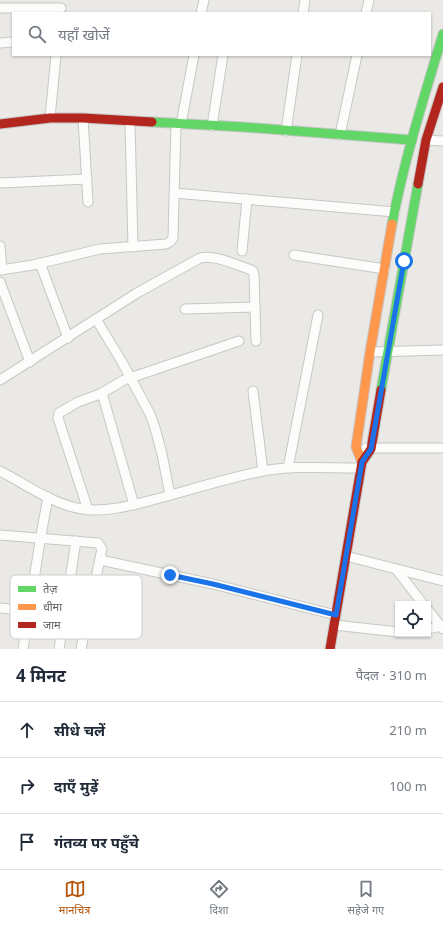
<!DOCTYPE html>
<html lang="hi">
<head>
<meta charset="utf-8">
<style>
	:root { --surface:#fff; --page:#f6f6f7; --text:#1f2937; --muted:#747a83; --line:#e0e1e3; --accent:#b45309 }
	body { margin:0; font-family:"Noto Sans","Noto Sans Devanagari",sans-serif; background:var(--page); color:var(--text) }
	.controls { position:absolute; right:12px; bottom:12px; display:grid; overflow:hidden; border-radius:0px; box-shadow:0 1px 3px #0004 }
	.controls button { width:36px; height:36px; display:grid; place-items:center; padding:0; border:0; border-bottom:1px solid var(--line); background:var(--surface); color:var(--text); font:20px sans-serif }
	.stop { position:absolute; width:12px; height:12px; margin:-9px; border:3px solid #1a73e8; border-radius:50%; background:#fff }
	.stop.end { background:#1a73e8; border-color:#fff; box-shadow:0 1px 4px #0008 }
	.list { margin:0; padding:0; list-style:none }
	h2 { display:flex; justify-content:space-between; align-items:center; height:52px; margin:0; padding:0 16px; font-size:17px }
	h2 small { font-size:13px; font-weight:400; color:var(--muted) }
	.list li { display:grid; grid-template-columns:26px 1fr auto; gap:12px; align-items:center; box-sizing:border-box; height:56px; padding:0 16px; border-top:1px solid var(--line) }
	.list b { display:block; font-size:15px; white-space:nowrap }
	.list em { font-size:13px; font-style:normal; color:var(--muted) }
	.icon { flex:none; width:22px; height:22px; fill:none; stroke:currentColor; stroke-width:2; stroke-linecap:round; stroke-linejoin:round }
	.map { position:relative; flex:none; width:443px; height:649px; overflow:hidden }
	.search { position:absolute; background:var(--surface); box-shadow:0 1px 3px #0004; left:12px; right:12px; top:12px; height:44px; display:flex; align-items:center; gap:10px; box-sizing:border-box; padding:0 14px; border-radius:0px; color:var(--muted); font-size:15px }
	.sheet { height:220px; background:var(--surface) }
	nav { display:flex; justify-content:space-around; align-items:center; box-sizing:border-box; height:56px; border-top:1px solid var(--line); background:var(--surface); font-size:11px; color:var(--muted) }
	nav a { display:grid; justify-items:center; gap:2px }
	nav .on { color:var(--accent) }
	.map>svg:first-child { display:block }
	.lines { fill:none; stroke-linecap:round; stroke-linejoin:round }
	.street-casing { stroke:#c7c7c7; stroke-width:11 }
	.fast-casing { stroke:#c6c6c6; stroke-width:11 }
	.slow-casing { stroke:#c6c6c6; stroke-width:11 }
	.jam-casing { stroke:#c6c6c6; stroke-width:11 }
	.street { stroke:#fcfcfb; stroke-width:9 }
	.fast { stroke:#63d668; stroke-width:9 }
	.slow { stroke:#ff974d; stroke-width:9 }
	.jam { stroke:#b3261e; stroke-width:9 }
	.route { stroke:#1a73e8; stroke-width:5 }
	.key { fill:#fff; stroke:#cecfd0; stroke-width:1 }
	.key-label { font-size:11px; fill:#5b6063 }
</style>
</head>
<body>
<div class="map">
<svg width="443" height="649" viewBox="0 0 443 649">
	<rect width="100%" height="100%" fill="#ebe9e6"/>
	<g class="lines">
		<g class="street-casing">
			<g id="street">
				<path d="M0 8H61"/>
				<path d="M201 13 204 0"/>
				<path d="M303 13 305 0"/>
				<path d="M366 13 369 0"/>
				<path d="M0 43 13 42"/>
				<path d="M50 118 56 55"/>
				<path d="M83 118 88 202"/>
				<path d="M130 122 133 247"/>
				<path d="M181 124 194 55"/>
				<path d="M212 126 223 55"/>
				<path d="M286 131 297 55"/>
				<path d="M340 135 357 55"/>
				<path d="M426 140 443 141"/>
				<path d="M0 183 87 179"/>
				<path d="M174 193 395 212"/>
				<path d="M0 246 2 270"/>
				<path d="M242 251 247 199"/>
				<path d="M294 255 385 269"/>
				<path d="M40 263 68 338"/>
				<path d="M0 270 33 265 100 249 166 244 170 242 173 238 176 124"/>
				<path d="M0 282 30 362"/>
				<path d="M185 309 255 307"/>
				<path d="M96 319 122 362 150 414 155 428 162 454 170 495"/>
				<path d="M370 352 443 350"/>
				<path d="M0 380 137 293 200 258C214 254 236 265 249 269L253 271 254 275 256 341"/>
				<path d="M253 391 263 471"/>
				<path d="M102 393 134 505"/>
				<path d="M366 448H443"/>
				<path d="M288 468 318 315"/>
				<path d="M0 471C25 484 54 505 82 509 108 513 136 504 160 498 193 489 225 479 258 472 291 465 327 468 361 468"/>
				<path d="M88 510 58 418 59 413 78 402 100 394 124 380 239 341"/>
				<path d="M0 535 98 543 102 549 81 649"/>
				<path d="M346 556 443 581"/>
				<path d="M100 560 213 584 336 615"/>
				<path d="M396 569 423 604"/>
				<path d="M0 608 29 611"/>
				<path d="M428 610 443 629"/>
				<path d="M334 625 398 632"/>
				<path d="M428 629 441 626"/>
				<path d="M23 649 41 535 48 497"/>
				<path d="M59 649 76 541"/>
			</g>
		</g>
		<g class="fast-casing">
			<g id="fast">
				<path d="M152 122 243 127 412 140"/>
				<path d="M392 224C404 160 424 97 443 34"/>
				<path d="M381 390 418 184"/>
			</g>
		</g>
		<g class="slow-casing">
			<path id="slow" d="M362 462 356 447 370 352 392 224"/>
		</g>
		<g class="jam-casing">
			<g id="jam">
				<path d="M0 124 50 118H83L152 122"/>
				<path d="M418 184 426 140 443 87"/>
				<path d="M330 649 362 462 371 449 381 390"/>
			</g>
		</g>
		<use href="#street" class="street"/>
		<use href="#fast" class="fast"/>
		<use href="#slow" class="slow"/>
		<use href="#jam" class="jam"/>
	</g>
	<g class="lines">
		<path class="route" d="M170 575 213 584 336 615 362 462 371 449 404 261"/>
	</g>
	<rect x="10" y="575" width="132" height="64" rx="6" class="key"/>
	<rect x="18" y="586" width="18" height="6" fill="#63d668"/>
	<rect x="18" y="604" width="18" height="6" fill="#ff974d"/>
	<rect x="18" y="622" width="18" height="6" fill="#b3261e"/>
	<g class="key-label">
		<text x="43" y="593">तेज़</text>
		<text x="43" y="611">धीमा</text>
		<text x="43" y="629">जाम</text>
	</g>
</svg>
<div class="controls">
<button><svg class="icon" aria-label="locate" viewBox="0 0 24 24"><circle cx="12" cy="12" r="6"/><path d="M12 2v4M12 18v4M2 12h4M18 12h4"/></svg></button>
</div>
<div class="stop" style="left:404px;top:261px"></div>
<div class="stop end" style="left:170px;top:575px"></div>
<div class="search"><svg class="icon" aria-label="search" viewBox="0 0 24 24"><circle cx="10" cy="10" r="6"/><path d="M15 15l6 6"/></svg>यहाँ खोजें</div>
</div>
<section class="sheet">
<h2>4 मिनट<small>पैदल · 310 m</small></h2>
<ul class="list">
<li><svg class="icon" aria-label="ahead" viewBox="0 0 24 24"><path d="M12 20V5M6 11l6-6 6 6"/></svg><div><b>सीधे चलें</b></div><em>210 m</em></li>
<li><svg class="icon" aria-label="right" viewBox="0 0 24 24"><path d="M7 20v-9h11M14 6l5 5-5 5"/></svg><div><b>दाएँ मुड़ें</b></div><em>100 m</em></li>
<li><svg class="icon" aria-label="arrive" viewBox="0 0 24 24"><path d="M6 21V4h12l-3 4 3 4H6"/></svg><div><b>गंतव्य पर पहुँचे</b></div></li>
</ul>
</section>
<nav>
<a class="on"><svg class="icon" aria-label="map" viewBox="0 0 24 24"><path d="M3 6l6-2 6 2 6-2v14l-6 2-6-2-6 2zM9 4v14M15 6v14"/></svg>मानचित्र</a>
<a><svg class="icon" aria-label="directions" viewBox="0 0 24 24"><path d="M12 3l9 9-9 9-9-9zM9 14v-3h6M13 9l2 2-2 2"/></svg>दिशा</a>
<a><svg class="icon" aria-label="saved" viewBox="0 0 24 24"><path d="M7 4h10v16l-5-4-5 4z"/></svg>सहेजे गए</a>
</nav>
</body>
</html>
